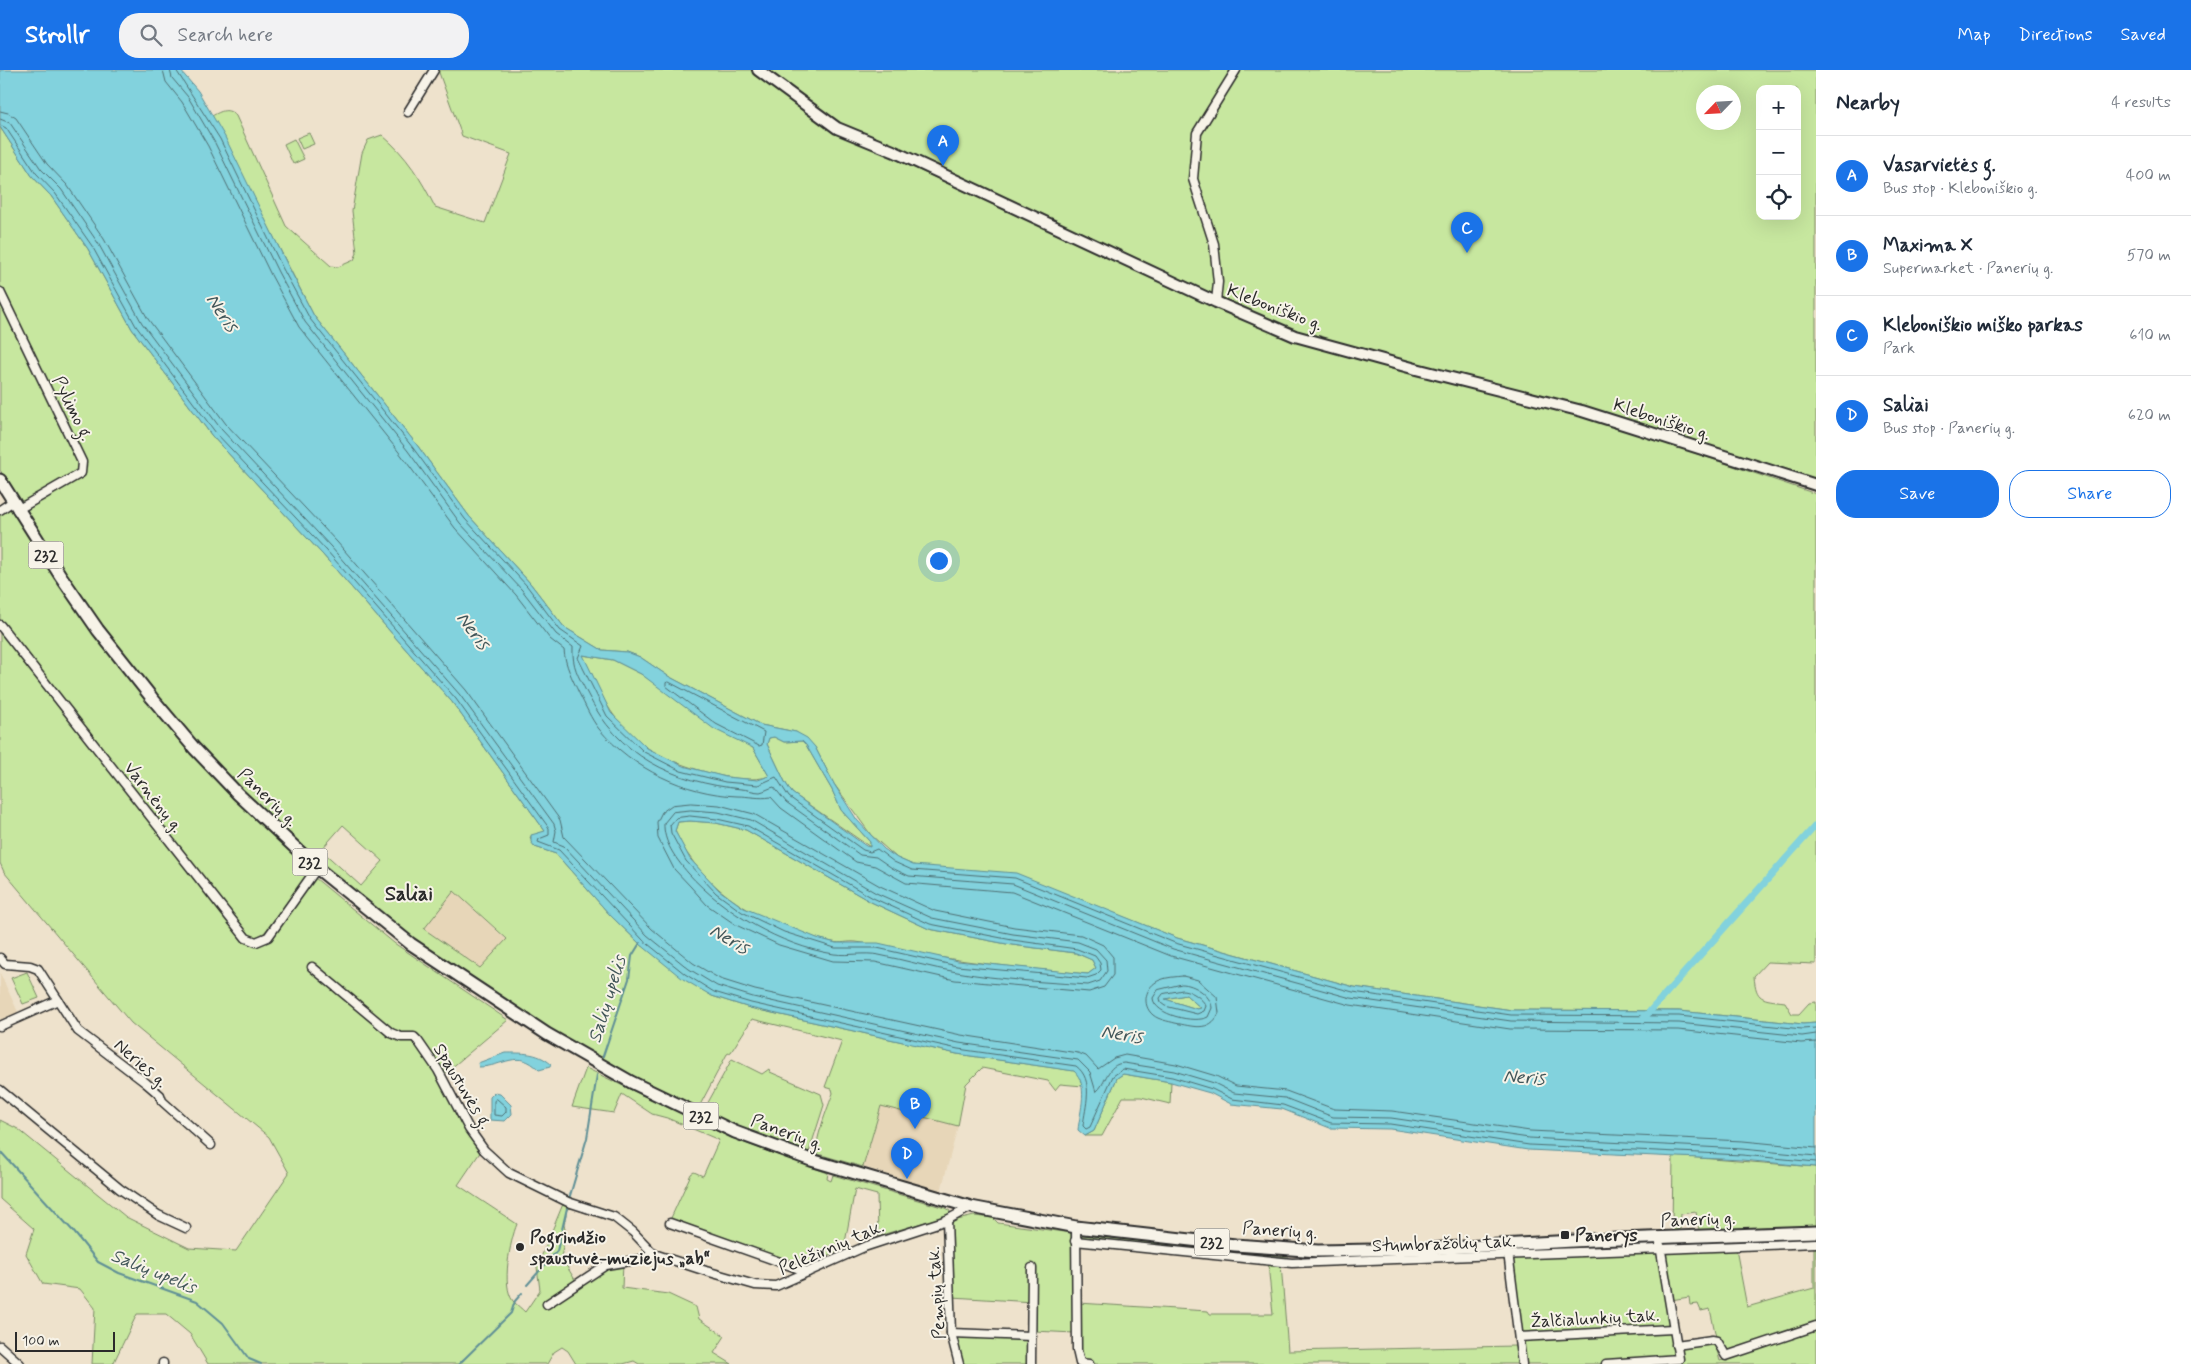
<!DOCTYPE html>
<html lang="en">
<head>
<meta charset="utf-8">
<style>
	:root { --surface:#fff; --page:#f2f2f3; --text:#1f2937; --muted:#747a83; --line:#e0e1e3; --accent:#1a73e8 }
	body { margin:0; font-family:Mynerve,sans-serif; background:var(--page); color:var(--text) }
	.controls { position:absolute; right:15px; top:15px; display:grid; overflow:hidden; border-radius:10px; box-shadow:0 5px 20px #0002 }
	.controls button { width:45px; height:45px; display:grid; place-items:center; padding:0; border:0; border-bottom:1px solid var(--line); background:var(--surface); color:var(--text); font:25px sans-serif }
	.compass { position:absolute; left:1696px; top:15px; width:45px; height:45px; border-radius:50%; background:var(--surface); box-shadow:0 5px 20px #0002; rotate:245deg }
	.scale { position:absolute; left:15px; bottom:12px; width:100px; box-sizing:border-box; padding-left:5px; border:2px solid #2b2b2b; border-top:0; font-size:14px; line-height:18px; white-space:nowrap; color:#2b2b2b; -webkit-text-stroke:4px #f7f3e8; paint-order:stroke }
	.you { position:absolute; left:938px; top:490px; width:18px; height:18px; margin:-12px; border:4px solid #fff; border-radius:50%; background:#1a73e8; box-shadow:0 0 0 8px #1a73e833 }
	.badge { display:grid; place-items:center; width:32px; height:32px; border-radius:50%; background:var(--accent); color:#fff; font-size:16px; font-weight:700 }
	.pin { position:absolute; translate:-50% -41px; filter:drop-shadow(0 1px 2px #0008) }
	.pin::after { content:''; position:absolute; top:26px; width:18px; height:15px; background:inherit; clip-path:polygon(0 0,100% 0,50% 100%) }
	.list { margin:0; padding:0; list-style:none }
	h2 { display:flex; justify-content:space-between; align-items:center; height:65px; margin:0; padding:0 20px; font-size:21px }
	h2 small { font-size:16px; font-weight:400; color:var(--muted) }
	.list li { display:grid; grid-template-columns:32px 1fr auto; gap:15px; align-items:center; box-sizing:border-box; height:80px; padding:0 20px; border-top:1px solid var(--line) }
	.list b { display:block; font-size:19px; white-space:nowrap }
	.list p { margin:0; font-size:16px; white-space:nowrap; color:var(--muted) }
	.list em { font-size:16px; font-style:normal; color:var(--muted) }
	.actions { display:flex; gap:10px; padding:15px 20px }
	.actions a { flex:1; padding:11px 0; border:1px solid var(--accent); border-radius:20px; text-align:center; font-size:18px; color:var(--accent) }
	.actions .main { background:var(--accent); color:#fff }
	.icon { flex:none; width:28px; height:28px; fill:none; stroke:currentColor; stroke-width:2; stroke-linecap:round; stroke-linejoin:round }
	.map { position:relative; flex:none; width:1816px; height:1294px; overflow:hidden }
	header { display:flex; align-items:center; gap:30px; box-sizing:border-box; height:70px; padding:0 25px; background:var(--accent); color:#fff }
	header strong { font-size:24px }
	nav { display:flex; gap:28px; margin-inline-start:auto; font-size:18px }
	.search { width:350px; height:45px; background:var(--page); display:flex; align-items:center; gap:12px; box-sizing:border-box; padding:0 18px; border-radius:20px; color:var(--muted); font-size:19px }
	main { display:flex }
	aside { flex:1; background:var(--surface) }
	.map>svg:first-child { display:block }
	.built { fill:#e7d6b8 }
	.green { fill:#c7e79f; stroke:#798965; fill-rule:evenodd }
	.water { fill:#82d2dd; stroke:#5f8f96; fill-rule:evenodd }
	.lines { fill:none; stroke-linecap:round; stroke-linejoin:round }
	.shore { stroke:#4e6e72; stroke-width:1 }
	.stream { stroke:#5f8f96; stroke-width:2 }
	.canal { stroke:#82d2dd; stroke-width:7 }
	.street-casing { stroke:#2b2b2b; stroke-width:11 }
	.secondary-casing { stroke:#2b2b2b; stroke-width:14 }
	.primary-casing { stroke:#2b2b2b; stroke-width:15 }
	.street { stroke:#f7f3e8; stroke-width:8 }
	.secondary { stroke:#f7f3e8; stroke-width:10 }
	.primary { stroke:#f7f3e8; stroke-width:11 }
	.poi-dot { fill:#2b2b2b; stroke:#f7f3e8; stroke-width:2 }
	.labels { text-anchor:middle; stroke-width:4; stroke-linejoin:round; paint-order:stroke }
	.shield { fill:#f7f3e8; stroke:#686764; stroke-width:1 }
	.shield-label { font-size:16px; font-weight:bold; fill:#2b2b2b }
	.street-label { font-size:18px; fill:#2b2b2b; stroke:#f7f3e8 }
	.poi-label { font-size:18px; font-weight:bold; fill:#2b2b2b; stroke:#f7f3e8; text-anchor:start }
	.water-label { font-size:19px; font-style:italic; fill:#415558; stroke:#f7f3e8 }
	.quarter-label { font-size:20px; font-weight:bold; fill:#2b2b2b; stroke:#f7f3e8 }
</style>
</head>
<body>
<header>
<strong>Strollr</strong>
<div class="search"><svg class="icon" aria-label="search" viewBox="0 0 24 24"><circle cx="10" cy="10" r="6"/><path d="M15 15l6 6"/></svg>Search here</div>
<nav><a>Map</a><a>Directions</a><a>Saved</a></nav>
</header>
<main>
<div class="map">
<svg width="1816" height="1294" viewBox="0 0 1816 1294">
	<rect width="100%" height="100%" fill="#eee2cc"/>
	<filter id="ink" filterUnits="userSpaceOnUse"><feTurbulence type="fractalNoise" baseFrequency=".02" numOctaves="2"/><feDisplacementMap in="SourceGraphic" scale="10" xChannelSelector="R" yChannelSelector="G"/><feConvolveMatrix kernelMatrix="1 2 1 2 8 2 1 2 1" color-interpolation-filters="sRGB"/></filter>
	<g filter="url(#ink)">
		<g class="built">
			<path d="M454 821 507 870 480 898 424 859Z"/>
			<path d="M0 903 18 942 0 950Z"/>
			<path d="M881 1035 958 1056 941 1121 863 1097Z"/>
		</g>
		<g class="green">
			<path d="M438 0H752L825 56 844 66 1295 272 1579 344 1816 424V894L1767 892 1754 906C1756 931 1762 929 1785 932L1792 944H1799L1809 933 1816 932V953L1803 954 1679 941 1512 940 1354 917 1177 868 1119 845 913 795 897 788 871 765 834 714 815 677 796 662 761 655 668 606 640 587 627 582 602 580 564 557 530 513 469 446 417 375 314 246 212 46C221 41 228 37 236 46L286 156 331 196 338 197 354 190 357 183 352 141 362 83 368 70 382 65C407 86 421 109 435 137L485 153 511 84 462 66Z"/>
			<path d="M764 0H1816V410L1672 363 1583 337 1296 263 843 57ZM1760 19H1797V146H1760ZM1704 22H1734V52H1704Z"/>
			<path d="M0 57 32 106 51 126 88 179 132 259 212 366 323 485 452 632 545 761 530 767 535 777 556 784 610 845 640 874 712 926 750 938 957 984 1075 1001 1080 1007 1083 1016 1060 1014 1055 1020 1048 1011 982 998 966 1014 958 1056 881 1036 863 1097 818 1084C812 1075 829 1035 833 1023L832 1019 825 1017 842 971 752 949 731 982 727 984 700 1035 694 1036 603 993 426 880 308 784 239 719 196 673 151 620 52 487 0 400ZM343 755 383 791 361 816 321 780ZM454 821 507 869 480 898 424 859Z"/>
			<path d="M309 63 314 74 302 79 297 68Z"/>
			<path d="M294 69 304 89 293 94 284 74Z"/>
			<path d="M12 438 94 561 307 794 308 803 265 862C259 866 256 868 248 866L0 551V444Z"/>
			<path d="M0 558 244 871 261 874 315 808 394 873 508 950 443 1005 481 1081 458 1115 517 1154C510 1171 501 1216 513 1231 517 1235 522 1239 525 1242L540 1220 537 1197 563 1134 576 1137 567 1139 564 1155 566 1163 561 1187 577 1213 606 1195 623 1192 622 1218 668 1224 696 1237 699 1249 725 1266 714 1283 732 1294H639L634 1291 623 1294H576L568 1281 562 1277 554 1282 547 1294H208L190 1264 166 1244H137L113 1294H92L95 1238 80 1219 43 1214 26 1184 34 1159 0 1129V1050L18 1059 126 1147 189 1178 236 1181 289 1103 269 1067 131 953 4 802 0 793Z"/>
			<path d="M582 585 613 590 641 604 753 678 769 706C756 712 728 708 713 704 634 683 614 658 582 585Z"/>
			<path d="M774 667 784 672 802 671 806 675 832 720 841 740 870 772V777L792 723 785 712 767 674 769 668Z"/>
			<path d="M690 751 716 753 746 760 871 832 929 859 1012 875 1076 883 1092 890 1096 898 1088 904C1018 898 954 891 885 878 876 876 866 873 856 872 848 871 841 874 833 872 769 859 702 823 675 761L678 752Z"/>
			<path d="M27 902 39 928 23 934 11 908Z"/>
			<path d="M1186 925 1201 938 1197 939 1165 929Z"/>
			<path d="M732 989 762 1004 769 999 770 1002 821 1024 824 1035 809 1082C773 1073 735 1062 705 1038Z"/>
			<path d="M586 998 731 1068 828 1103 827 1109 831 1111 833 1105 945 1138 950 1141 949 1145 878 1166 877 1125 855 1119 844 1178 803 1197 672 1152 671 1148 691 1104 694 1102 703 1106 719 1070 667 1048 652 1044 622 1024 614 1043 572 1037Z"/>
			<path d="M1123 1004 1171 1012 1170 1034 1141 1027H1123L1102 1066H1085L1094 1061 1117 1008Z"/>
			<path d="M1673 1086 1816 1097V1156L1699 1160 1696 1142 1681 1144 1680 1159 1672 1161Z"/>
			<path d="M974 1146 993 1148 998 1153 1071 1163 1074 1263 1034 1261 1033 1232 952 1227 949 1152Z"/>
			<path d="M1083 1165 1288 1187 1286 1190 1079 1168Z"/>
			<path d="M1814 1175H1816V1253L1728 1282 1716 1267 1710 1239 1701 1241 1698 1234 1690 1235 1689 1227 1671 1230 1664 1182 1736 1179 1747 1237 1814 1218Z"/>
			<path d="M1659 1182 1670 1257 1521 1265 1511 1188Z"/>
			<path d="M1268 1194H1281L1288 1281 1515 1276 1519 1294H1096L1081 1289 1078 1233 1208 1241 1210 1244H1273Z"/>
			<path d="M1816 1259V1294H1633L1675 1291 1680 1277 1715 1273 1720 1291Z"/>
			<path d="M1670 1260 1675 1284 1673 1286 1597 1294H1524L1521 1268Z"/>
			<path d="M956 1265 1027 1267 1030 1294H960L954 1267Z"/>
		</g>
		<g class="water">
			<path d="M0 0H180L198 21 225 67 288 196 314 246 417 375 469 446 530 513 564 557 602 580 627 582 640 587 668 606 761 655 796 662 807 668 815 677 834 714 857 750 884 779 897 788 913 795 1016 803 1177 868 1354 917 1512 940 1679 941 1803 954 1816 953V1097L1742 1090 1528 1080 1390 1059 1330 1058 1282 1039 1231 1034 1210 1023 1171 1012 1123 1004 1117 1008 1094 1061 1085 1066 1078 1060C1080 1041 1089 1015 1074 1001L957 984 750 938 712 926 683 909 640 874 610 845 556 784 535 777 531 772V765L545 761 452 632 323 485 212 366 132 259 88 179 51 126 32 106 0 57ZM583 585 613 590 641 604 714 659 753 678 769 706 758 710 726 707 683 696 647 678 611 643ZM774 667 784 672 802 671 806 675 832 720 841 740 870 772V777L866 776 792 723 785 712 767 674 769 668ZM690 751 716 753 746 760 871 832 929 859 1012 875 1076 883 1092 890 1096 898 1088 904 958 891 878 873H836L817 868 744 838 719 820 690 789 675 761 678 752ZM1186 925 1201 938 1197 939 1165 929Z"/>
			<path d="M505 983C522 983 537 982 551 994L550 997 539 1000C518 978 503 997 479 997L478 993Z"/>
			<path d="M494 1023 500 1024 511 1035 512 1044 505 1051 490 1050V1027Z"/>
		</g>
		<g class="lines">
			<g class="shore">
				<path d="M163 0 166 12 182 32 208 76 271 205 299 257 402 386 455 458 516 525 550 569 564 580C565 595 572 608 579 623 585 635 591 649 599 659 633 699 685 724 737 726 749 726 759 729 771 727L781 738 856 792 875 796 906 813 1012 822 1171 886 1350 935 1510 959 1678 960 1801 973 1816 972"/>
				<path d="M170 0 172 8 188 27 215 73 278 202 305 252 408 381 460 453 522 520 556 564 573 577C572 597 578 605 587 623 618 686 673 712 741 719 747 719 753 722 760 722 765 721 769 718 774 717L786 732 860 785 876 787 892 798 909 806 1013 814 1173 879 1351 928 1511 951 1679 953 1802 966 1816 964"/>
				<path d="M176 0 220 69 283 199 310 249 413 378 465 449 527 516 560 560 583 576 578 588 607 646 644 682 681 701 725 712 758 715 776 707 789 727 863 780 870 782 877 779 894 792 912 800 1015 808 1175 873 1353 922 1511 945 1679 946 1802 959 1816 958"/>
				<path d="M0 41 8 43 16 48 47 94 67 115 104 169 148 249 226 354 337 472 466 620 560 750 564 767 652 859 693 893 720 909 755 920 961 965 1078 983 1086 986 1098 999 1114 988 1125 985 1176 994 1216 1006 1236 1016 1286 1021 1334 1039 1392 1041 1530 1061 1743 1071 1816 1078"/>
				<path d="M0 49 10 53 41 99 61 119 98 173 142 253 221 359 331 477 460 625 554 754 556 761 554 772 564 776 647 865 689 899 717 916 753 927 959 973 1078 990 1090 1002 1096 1022C1107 1013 1106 994 1124 993L1174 1001 1214 1013 1234 1023 1285 1028 1333 1047 1391 1048 1529 1068 1742 1079 1816 1086"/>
				<path d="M0 55 6 58 36 103 55 123 92 176 136 256 216 363 327 481 456 629 549 758V765L539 769 538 772 559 780 643 870 685 904 714 922 751 933 958 979 1076 996C1095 1010 1085 1037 1083 1056L1086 1059 1090 1057 1113 1006 1123 999 1172 1007 1212 1019 1232 1029 1283 1035 1331 1053 1390 1054 1529 1075 1742 1085 1816 1092"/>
				<path d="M669 612 764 662 762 675 759 676 716 654 666 616V613Z"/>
				<path d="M691 733 719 735 754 744 880 816 935 841 1014 857 1081 865 1103 875 1113 887V905L1104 917 1089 922 955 910 875 892 833 891 779 875 736 855 707 835 691 817 674 799 658 768 657 752 662 742 672 735Z"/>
				<path d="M691 740 718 742 751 750 876 823 932 848 1013 864 1078 872 1096 879 1106 890 1107 901 1100 911 1088 915C1045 912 1000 910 957 902 931 898 905 890 879 885 864 882 849 886 834 884 781 876 723 842 688 803 676 789 663 772 664 753L673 742Z"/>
				<path d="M690 746 717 749 748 756 873 828 930 854 1012 870 1077 879 1095 886 1100 893 1101 900 1096 905 1087 908 957 896 877 878H835L784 862 742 842 716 823 686 791 671 763 670 755 676 748Z"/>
				<path d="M1183 906 1198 910 1217 927 1219 943C1210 963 1192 956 1175 953 1168 951 1159 950 1153 945 1141 935 1145 916 1160 910 1167 907 1175 907 1183 906Z"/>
				<path d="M1182 914C1194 914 1211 925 1212 938L1208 947C1195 954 1154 945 1153 928L1158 920Z"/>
				<path d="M1183 920C1192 921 1202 928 1206 936L1204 941 1197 944 1165 936 1161 933 1160 928 1163 924Z"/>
				<path d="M497 1029 506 1037V1042L502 1046 494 1045V1031Z"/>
			</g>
			<g class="stream">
				<path d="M602 989 629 909 632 886 640 873"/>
				<path d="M0 1081 73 1161 98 1192 119 1203 197 1231 223 1253 249 1289 261 1294"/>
				<path d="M569 1129 587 1068 597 1005"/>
				<path d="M674 1187 732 1205"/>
				<path d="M527 1215 557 1181 567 1138"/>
				<path d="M459 1294 511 1243 515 1231 522 1223"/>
			</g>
			<path class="canal" d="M1643 949 1816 755"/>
			<g class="street-casing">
				<g id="street">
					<path d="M408 42 434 0"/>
					<path d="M0 222 82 392 81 403 17 440"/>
					<path d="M1216 232 1218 212 1214 174 1193 109 1197 63 1236 0"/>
					<path d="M0 440 12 432"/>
					<path d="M0 555 246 868 256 872 268 867 317 798"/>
					<path d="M0 888 5 894 30 896 38 899 78 961 146 1013 160 1025 162 1031 211 1075"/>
					<path d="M312 897 391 963 401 967H414L418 971 438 1000 469 1059 484 1080 509 1103 568 1132 614 1147 633 1162 654 1184 706 1201 755 1215 776 1216 864 1177 947 1150 971 1137"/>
					<path d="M0 956 58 930"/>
					<path d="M0 1020 120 1119 158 1145 186 1158"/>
					<path d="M947 1150 951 1263 959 1294"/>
					<path d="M670 1153 808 1202"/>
					<path d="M1076 1157 1077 1280 1080 1293 1089 1294"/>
					<path d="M1075 1171 1292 1193 1816 1173"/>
					<path d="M1508 1182 1522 1294"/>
					<path d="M547 1234 606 1195 642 1189 654 1184"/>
					<path d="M951 1263 1032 1266"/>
					<path d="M1519 1267 1673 1259"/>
					<path d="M1676 1275 1712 1270 1717 1271 1726 1286 1816 1256"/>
					<path d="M0 1276 20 1294"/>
					<path d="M163 1294V1293"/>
					<path d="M1031 1294 1032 1198"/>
					<path d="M1606 1294 1679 1289 1660 1175"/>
				</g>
			</g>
			<g class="secondary-casing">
				<path id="secondary" d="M758 0 837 58 893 81 1216 232 1295 266 1416 299 1582 341 1816 415"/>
			</g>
			<g class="primary-casing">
				<path id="primary" d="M0 410 60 505 98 560 152 628 195 679 238 724 317 798 411 874 547 964 631 1012 735 1062 811 1090 971 1137 1076 1157 1235 1175 1318 1181 1427 1179 1592 1170 1816 1162"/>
			</g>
			<use href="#street" class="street"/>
			<use href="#secondary" class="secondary"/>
			<use href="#primary" class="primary"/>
		</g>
	</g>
	<g class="poi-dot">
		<rect x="1560" y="1160" width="10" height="10" rx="2.5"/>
		<circle cx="520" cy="1177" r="5"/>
	</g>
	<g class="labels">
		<g class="shield">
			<rect x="28.5" y="471.5" width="35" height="27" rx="4"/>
			<rect x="292.5" y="778.5" width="35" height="27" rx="4"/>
			<rect x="683.5" y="1032.5" width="35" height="27" rx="4"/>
			<rect x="1194.5" y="1158.5" width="35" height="27" rx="4"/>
		</g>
		<g class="shield-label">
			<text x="46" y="491">232</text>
			<text x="310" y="798">232</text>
			<text x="701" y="1052">232</text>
			<text x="1212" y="1178">232</text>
		</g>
		<g class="street-label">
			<text transform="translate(1275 237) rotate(21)" y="6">Kleboniškio g.</text>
			<text transform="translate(73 338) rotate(64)" y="6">Pylimo g.</text>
			<text transform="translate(1662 349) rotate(18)" y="6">Kleboniškio g.</text>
			<text transform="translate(154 727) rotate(52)" y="6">Varnėnų g.</text>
			<text transform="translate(268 727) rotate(44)" y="6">Panerių g.</text>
			<text transform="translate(141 993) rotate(41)" y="6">Neries g.</text>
			<text transform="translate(463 1016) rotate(59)" y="6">Spaustuvės g.</text>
			<text transform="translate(787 1062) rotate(20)" y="6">Panerių g.</text>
			<text transform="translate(1698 1149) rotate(-2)" y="6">Panerių g.</text>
			<text transform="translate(1280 1160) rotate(4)" y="6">Panerių g.</text>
			<text transform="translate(1444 1173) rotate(-2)" y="6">Stumbražolių tak.</text>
			<text transform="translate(831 1177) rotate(-23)" y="6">Pelėžirnių tak.</text>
			<text transform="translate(936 1223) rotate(-94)" y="6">Pempių tak.</text>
			<text transform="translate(1595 1248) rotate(-3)" y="6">Žalčialunkių tak.</text>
		</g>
		<g class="poi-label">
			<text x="1575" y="1171">Panerys</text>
			<text x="530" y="1173">Pogrindžio<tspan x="530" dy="21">spaustuvė-muziejus „ab“</tspan></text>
		</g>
		<g class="water-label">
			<text transform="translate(223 242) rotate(56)" y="7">Neris</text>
			<text transform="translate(474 560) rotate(53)" y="7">Neris</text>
			<text transform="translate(730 868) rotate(30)" y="7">Neris</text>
			<text transform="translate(606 929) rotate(-73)" y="7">Salių upelis</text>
			<text transform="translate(1122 963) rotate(9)" y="7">Neris</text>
			<text transform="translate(1524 1006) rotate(4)" y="7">Neris</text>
			<text transform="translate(154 1200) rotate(22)" y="7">Salių upelis</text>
		</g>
		<g class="quarter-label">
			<text x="409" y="830">Saliai</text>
		</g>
	</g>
</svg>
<div class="controls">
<button>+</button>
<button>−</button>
<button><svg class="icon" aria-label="locate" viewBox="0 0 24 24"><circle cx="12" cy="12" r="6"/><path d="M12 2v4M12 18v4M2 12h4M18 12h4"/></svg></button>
</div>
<svg class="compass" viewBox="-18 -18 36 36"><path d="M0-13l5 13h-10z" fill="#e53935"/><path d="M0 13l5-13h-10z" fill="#747a83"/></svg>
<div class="scale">100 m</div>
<div class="you"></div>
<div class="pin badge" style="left:943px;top:96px">A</div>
<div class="pin badge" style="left:915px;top:1059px">B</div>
<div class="pin badge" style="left:1467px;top:183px">C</div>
<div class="pin badge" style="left:907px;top:1109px">D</div>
</div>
<aside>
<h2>Nearby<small>4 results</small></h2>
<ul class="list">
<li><span class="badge">A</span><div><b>Vasarvietės g.</b><p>Bus stop · Kleboniškio g.</p></div><em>400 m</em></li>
<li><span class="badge">B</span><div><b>Maxima X</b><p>Supermarket · Panerių g.</p></div><em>570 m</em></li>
<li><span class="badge">C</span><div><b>Kleboniškio miško parkas</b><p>Park</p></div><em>610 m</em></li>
<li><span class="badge">D</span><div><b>Saliai</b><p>Bus stop · Panerių g.</p></div><em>620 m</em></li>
</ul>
<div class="actions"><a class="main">Save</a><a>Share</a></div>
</aside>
</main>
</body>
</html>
